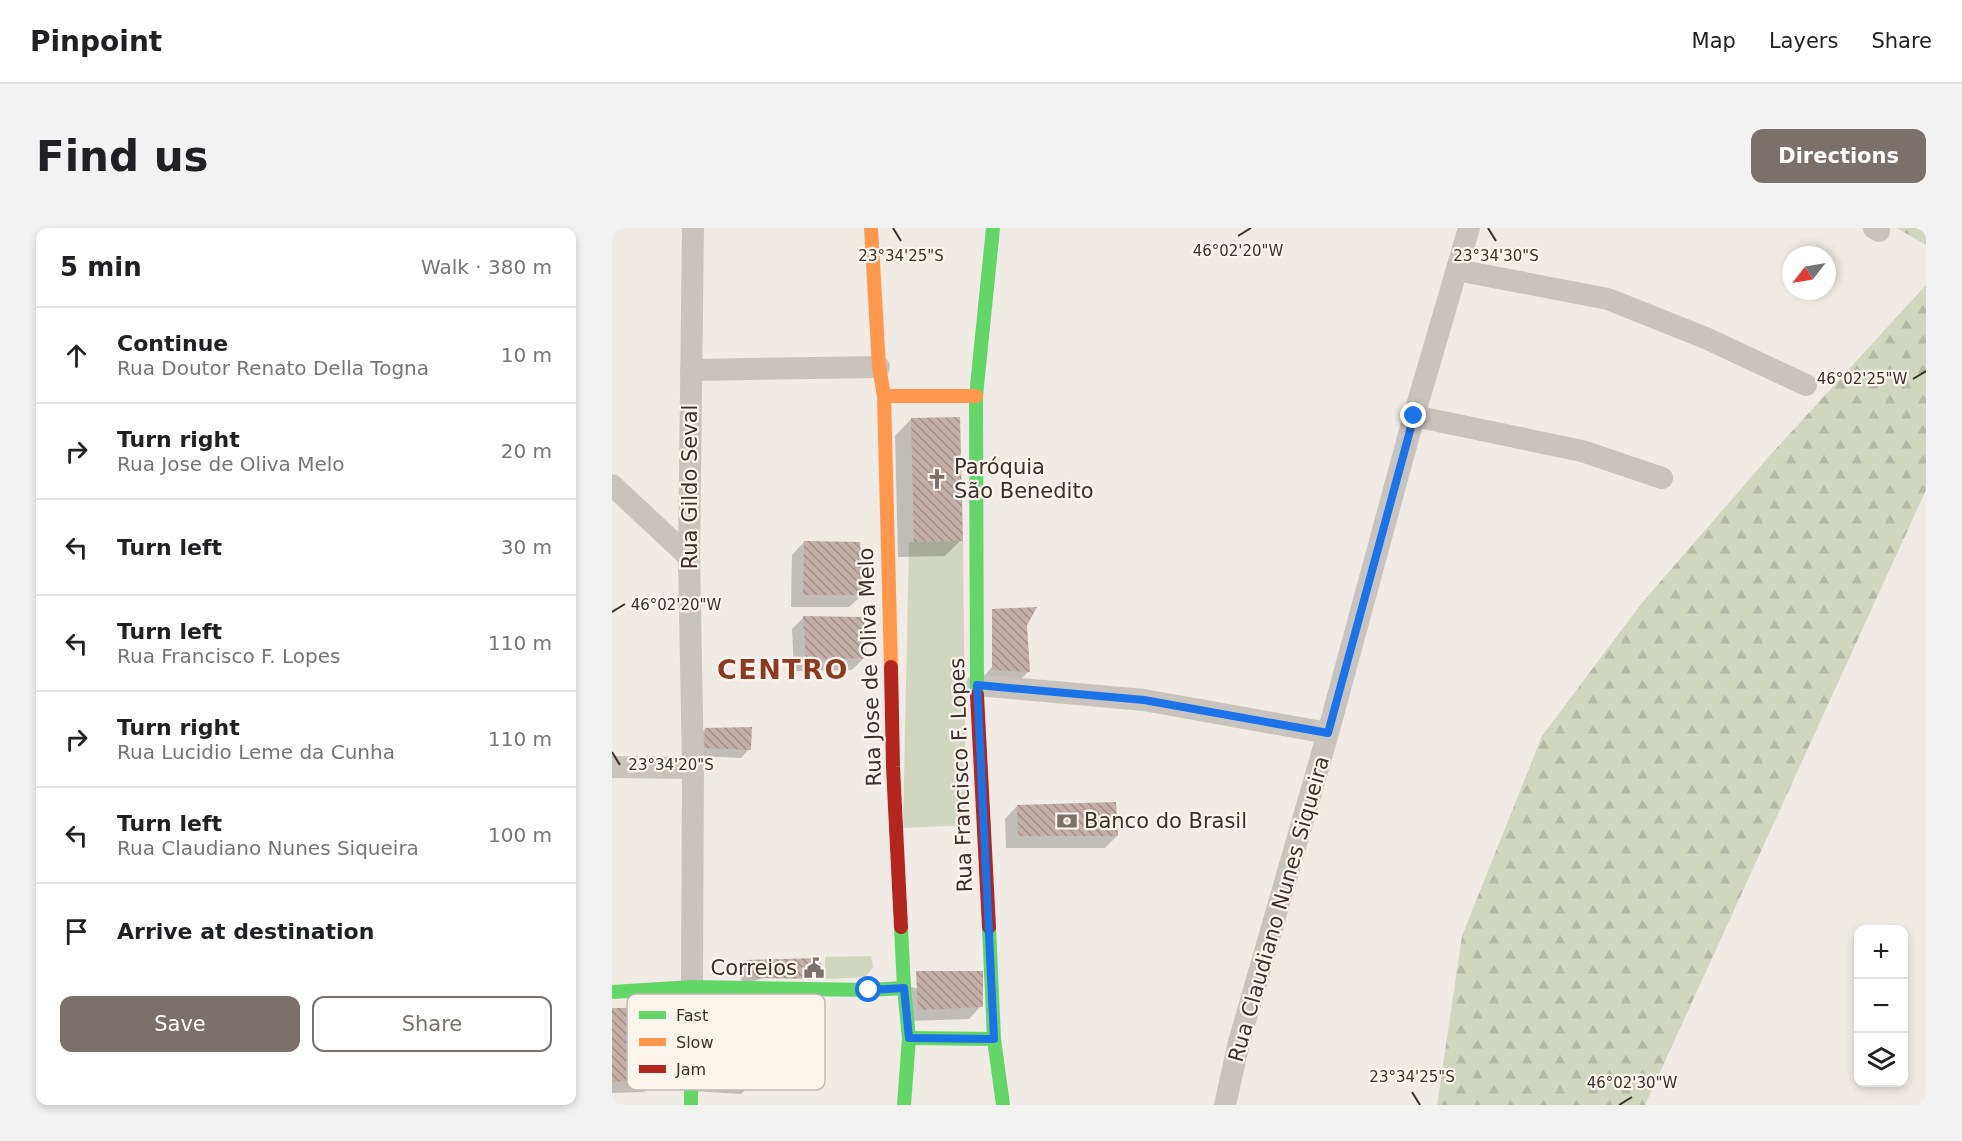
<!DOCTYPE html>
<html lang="en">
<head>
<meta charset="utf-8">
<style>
	:root { --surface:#fff; --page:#f2f2f2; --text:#202124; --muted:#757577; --line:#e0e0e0; --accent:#7a716c }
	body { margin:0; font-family:"DejaVu Sans",sans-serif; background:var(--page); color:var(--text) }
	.controls { position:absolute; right:18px; bottom:18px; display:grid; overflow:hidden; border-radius:12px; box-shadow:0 3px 9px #0003 }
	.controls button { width:54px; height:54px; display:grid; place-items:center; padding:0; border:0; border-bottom:2px solid var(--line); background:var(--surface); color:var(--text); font:30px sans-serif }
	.compass { position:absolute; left:1170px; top:18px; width:54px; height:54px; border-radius:50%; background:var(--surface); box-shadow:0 3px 9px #0003; rotate:239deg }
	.stop { position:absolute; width:18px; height:18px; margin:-14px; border:4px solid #1a73e8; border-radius:50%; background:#fff }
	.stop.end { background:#1a73e8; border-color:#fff; box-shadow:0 2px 6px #0008 }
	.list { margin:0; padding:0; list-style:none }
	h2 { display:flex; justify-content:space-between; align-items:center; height:78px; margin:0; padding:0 24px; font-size:26px }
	h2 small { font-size:20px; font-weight:400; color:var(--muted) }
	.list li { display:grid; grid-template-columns:39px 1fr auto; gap:18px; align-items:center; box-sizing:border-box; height:96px; padding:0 24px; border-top:2px solid var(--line) }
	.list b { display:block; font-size:22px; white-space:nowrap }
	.list p { margin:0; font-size:20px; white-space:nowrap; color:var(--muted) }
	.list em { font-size:20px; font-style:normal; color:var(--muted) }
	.actions { display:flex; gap:12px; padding:18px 24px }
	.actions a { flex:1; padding:14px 0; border:2px solid var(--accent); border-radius:12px; text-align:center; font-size:21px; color:var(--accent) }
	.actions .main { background:var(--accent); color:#fff }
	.icon { flex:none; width:33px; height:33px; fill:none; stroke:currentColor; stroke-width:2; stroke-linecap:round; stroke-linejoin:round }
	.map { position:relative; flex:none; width:1314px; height:877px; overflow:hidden; border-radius:12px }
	header { display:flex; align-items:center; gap:36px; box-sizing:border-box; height:84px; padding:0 30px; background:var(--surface); border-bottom:2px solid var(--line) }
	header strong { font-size:28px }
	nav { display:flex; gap:33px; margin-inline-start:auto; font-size:21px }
	.intro { display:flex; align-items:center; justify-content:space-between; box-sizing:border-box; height:144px; padding:0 36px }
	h1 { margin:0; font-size:42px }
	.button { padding:15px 27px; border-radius:12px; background:var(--accent); color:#fff; font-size:21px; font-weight:700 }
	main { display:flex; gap:36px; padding:0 36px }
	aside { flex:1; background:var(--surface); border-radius:12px; box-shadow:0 3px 9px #0003 }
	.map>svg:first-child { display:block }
	.forest { fill:url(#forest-firs) }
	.green { fill:#d1d6bf }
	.shadow { fill:#0003 }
	.building { fill:url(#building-back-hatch) }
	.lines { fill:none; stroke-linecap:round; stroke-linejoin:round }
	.street { stroke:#c9c3be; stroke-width:22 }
	.fast { stroke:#63d668; stroke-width:14 }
	.slow { stroke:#ff974d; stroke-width:14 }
	.jam { stroke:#b3261e; stroke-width:14 }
	.route { stroke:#1a73e8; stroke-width:8 }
	.ticks { fill:none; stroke:#3b302b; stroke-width:2 }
	.labels { text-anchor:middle; stroke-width:4.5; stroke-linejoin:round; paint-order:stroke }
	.poi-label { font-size:21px; fill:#3b302b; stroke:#fbf5ee; text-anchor:start }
	.street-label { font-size:21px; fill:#3b302b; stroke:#fbf5ee }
	.district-label { font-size:27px; font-weight:bold; letter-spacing:1.5px; fill:#8c3b22; stroke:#fbf5ee }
	.key { fill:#fbf5ee; stroke:#c1bab4; stroke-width:1.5 }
	.key-label { font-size:16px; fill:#3b302b }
	.ticks-label { font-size:15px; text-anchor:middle; fill:#3b302b; stroke:#fbf5ee; stroke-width:4.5; stroke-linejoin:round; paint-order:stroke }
</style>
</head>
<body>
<header>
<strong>Pinpoint</strong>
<nav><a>Map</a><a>Layers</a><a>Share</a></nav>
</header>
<div class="intro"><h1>Find us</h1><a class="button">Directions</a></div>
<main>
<aside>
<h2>5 min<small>Walk · 380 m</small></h2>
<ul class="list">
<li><svg class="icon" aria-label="ahead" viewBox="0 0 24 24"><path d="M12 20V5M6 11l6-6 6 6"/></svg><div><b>Continue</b><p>Rua Doutor Renato Della Togna</p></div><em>10 m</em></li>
<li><svg class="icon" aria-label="right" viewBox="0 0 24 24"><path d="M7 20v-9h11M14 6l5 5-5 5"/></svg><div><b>Turn right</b><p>Rua Jose de Oliva Melo</p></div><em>20 m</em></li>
<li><svg class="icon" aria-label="left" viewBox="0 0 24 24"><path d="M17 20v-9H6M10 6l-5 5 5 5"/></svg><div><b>Turn left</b></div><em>30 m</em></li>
<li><svg class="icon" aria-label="left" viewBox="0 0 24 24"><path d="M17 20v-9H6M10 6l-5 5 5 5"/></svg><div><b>Turn left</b><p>Rua Francisco F. Lopes</p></div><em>110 m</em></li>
<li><svg class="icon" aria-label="right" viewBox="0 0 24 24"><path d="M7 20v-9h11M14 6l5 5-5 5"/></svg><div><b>Turn right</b><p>Rua Lucidio Leme da Cunha</p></div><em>110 m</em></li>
<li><svg class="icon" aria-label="left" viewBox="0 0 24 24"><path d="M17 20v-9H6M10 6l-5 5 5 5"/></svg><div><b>Turn left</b><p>Rua Claudiano Nunes Siqueira</p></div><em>100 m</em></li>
<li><svg class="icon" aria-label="arrive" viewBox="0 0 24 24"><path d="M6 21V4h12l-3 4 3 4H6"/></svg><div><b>Arrive at destination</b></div></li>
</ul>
<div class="actions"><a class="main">Save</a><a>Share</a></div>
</aside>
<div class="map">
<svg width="1314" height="877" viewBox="0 0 1314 877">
	<defs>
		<pattern id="forest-firs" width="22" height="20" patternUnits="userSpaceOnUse" patternTransform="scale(1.5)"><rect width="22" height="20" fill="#d1d6bf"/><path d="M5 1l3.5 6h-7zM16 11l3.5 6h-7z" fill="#b4b8a4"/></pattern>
		<pattern id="building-back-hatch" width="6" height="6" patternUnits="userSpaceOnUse" patternTransform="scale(1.5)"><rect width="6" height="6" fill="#c3afa7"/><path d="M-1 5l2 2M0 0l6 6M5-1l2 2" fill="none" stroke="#a08f88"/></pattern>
	</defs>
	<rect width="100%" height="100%" fill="#f0ebe5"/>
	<g class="forest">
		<path d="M1285 0H1314V17Z"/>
		<path d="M1314 57V262L1033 877H825L850 708 930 508 1029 376 1160 225Z"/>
	</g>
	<g class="green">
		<path d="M351 313 354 597 291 600 297 314Z"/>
		<path d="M259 728 261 739 253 749 213 751V729Z"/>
	</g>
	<g class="shadow">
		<path d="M299 191 349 312 333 328 286 329 283 208Z"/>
		<path d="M192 314 250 367 237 379H179L180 327Z"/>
		<path d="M192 389 252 430 240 442 182 443 180 401Z"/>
		<path d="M413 396 416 444 404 456 368 454Z"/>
		<path d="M93 501 137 521 129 530 85 528V510Z"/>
		<path d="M405 578 505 608 493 620H394L393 591Z"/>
		<path d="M207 732 130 757 128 741 136 733Z"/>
		<path d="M292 757 369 778 357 791 294 793Z"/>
		<path d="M0 781 45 851 32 864 0 865Z"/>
		<path d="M82 797 151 817 145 823 141 854 129 866 81 863Z"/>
	</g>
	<g class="building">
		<path d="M348 189 351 313 302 314 299 190Z"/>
		<path d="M192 313 248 314 251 367H191Z"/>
		<path d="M425 379 415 397 418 444 380 442V381Z"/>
		<path d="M191 388 252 389 254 430 194 432Z"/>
		<path d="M140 499 139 522 92 520 93 500Z"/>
		<path d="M504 574 506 608H406L405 577Z"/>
		<path d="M208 730 213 751 138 750 135 732Z"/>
		<path d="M304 743H371V779L306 782Z"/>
		<path d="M0 780H43L46 852 0 854Z"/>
	</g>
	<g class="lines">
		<g class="street">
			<path d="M1262 0 1267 3"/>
			<path d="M845 42 996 71 1096 111 1194 157"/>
			<path d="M79 142 267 139"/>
			<path d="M802 188 970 223 1050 250"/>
			<path d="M0 257 77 329"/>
			<path d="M365 457 532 472 716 505"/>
			<path d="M0 539 81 540"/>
			<path d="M80 759 81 540 77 329 81 0"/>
			<path d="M613 877 627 814 716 505 802 188 857 0"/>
		</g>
		<g class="fast">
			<path d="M365 467 364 168 381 0"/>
			<path d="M289 699 292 760 297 810 292 877"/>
			<path d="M377 699 382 811 391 877"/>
			<path d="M0 764 80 759 257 762 292 760"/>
			<path d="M297 810 382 811"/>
			<path d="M79 877 80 759"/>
		</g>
		<g class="slow">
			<path d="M259 0 267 139 272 168 279 439"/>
			<path d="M272 168H364"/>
		</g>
		<g class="jam">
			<path d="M279 439 281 539 289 699"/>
			<path d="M365 467 377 699"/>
		</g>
	</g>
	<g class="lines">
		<path class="route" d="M257 762 292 760 297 810 382 811 365 457 532 472 716 505 802 188"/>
	</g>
	<path class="ticks" d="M281 0 289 13M876 0 884 13M626 8 639 0M1301 151 1314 143M0 384 13 376M0 524 8 537M800 864 808 877M1007 877 1020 869"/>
	<defs>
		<g id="church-bare" transform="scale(1.62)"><path d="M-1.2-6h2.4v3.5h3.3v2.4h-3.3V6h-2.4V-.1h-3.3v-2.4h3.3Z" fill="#7a716c" stroke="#fbf5ee" stroke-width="2.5" paint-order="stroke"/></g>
		<g id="bank-bare" transform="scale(1.62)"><path d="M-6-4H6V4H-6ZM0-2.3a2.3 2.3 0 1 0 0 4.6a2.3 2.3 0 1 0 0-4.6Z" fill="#7a716c" stroke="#fbf5ee" stroke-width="2.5" paint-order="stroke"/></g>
		<g id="civic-bare" transform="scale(1.62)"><path d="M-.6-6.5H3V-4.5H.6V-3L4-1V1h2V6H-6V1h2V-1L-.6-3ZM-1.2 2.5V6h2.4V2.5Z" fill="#7a716c" stroke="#fbf5ee" stroke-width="2.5" paint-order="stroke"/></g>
	</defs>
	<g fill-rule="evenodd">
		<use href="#church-bare" x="325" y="251"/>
		<use href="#bank-bare" x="455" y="593"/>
		<use href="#civic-bare" x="202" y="740"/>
	</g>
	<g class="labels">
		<g class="poi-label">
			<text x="342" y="246">Paróquia<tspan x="342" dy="24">São Benedito</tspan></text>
			<text x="472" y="600">Banco do Brasil</text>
			<text x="185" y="747" text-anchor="end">Correios</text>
		</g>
		<g class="street-label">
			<text transform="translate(78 259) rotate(-90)" y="7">Rua Gildo Seval</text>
			<text transform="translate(258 439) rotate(-92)" y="7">Rua Jose de Oliva Melo</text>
			<text transform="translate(349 547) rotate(-92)" y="7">Rua Francisco F. Lopes</text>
			<text transform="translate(667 681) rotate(-74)" y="7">Rua Claudiano Nunes Siqueira</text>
		</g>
		<g class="district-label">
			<text x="171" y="451">CENTRO</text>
		</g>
	</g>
	<rect x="15" y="766" width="198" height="96" rx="9" class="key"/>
	<rect x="27" y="783" width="27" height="8" fill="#63d668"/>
	<rect x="27" y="810" width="27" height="8" fill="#ff974d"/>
	<rect x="27" y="837" width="27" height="8" fill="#b3261e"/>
	<g class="key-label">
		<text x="64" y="793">Fast</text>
		<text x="64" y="820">Slow</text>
		<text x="64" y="847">Jam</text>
	</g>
	<g class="ticks-label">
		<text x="626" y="28">46°02'20"W</text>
		<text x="289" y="33">23°34'25"S</text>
		<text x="884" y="33">23°34'30"S</text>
		<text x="1250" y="156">46°02'25"W</text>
		<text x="64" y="382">46°02'20"W</text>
		<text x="59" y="542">23°34'20"S</text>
		<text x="800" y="854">23°34'25"S</text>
		<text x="1020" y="860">46°02'30"W</text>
	</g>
</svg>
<div class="controls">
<button>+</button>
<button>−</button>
<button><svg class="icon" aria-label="layers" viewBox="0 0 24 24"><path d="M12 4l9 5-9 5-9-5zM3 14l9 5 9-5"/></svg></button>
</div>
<svg class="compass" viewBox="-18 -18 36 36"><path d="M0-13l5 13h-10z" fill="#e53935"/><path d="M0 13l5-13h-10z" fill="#757577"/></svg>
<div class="stop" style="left:257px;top:762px"></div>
<div class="stop end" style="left:802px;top:188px"></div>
</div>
</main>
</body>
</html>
